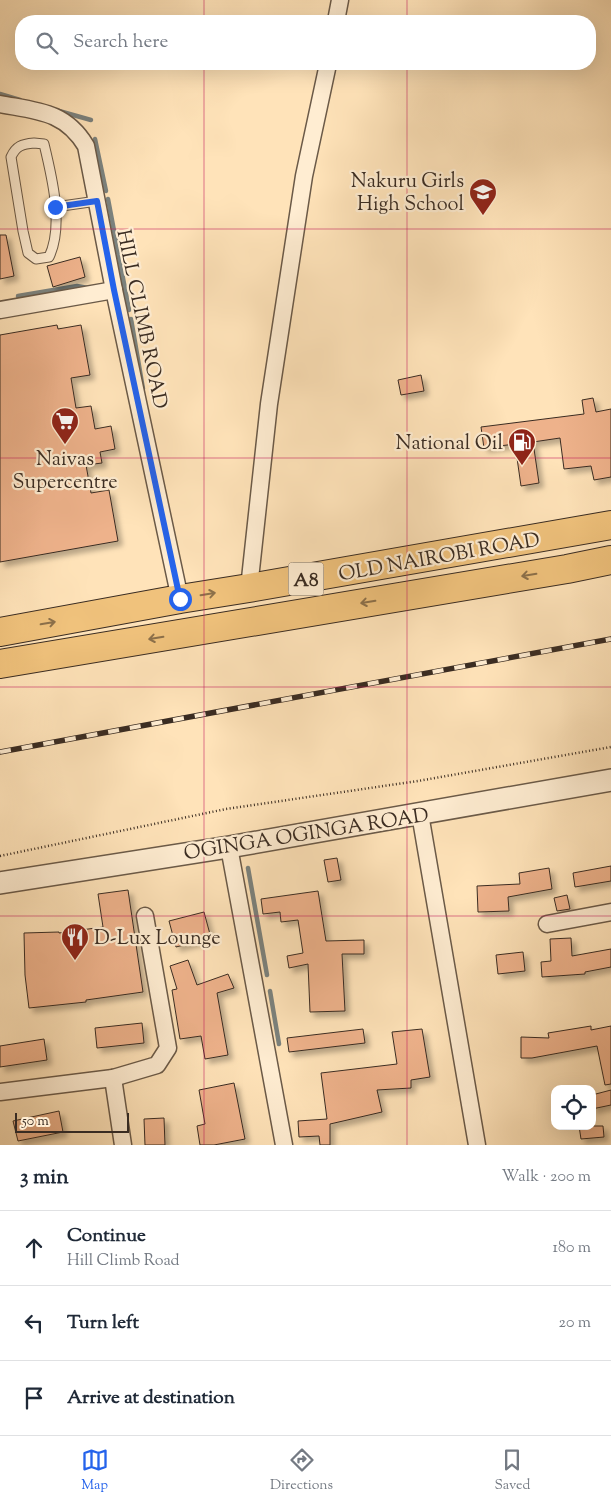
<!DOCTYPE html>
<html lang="en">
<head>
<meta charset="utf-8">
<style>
	:root { --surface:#fff; --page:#f6f6f7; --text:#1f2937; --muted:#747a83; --line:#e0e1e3; --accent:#2563eb }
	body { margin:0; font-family:"Sorts Mill Goudy",serif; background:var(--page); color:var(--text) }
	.controls { position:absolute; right:15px; bottom:15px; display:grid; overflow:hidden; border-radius:10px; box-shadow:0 5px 20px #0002 }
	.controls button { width:45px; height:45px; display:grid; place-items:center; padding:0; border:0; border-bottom:1px solid var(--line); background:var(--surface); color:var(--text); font:25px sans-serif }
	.scale { position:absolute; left:15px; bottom:12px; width:114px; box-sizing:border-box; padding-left:5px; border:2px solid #3a2c22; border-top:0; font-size:14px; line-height:18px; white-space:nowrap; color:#3a2c22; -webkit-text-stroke:4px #ffedd2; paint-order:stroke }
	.stop { position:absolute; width:15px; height:15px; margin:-11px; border:4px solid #2563eb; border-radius:50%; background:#fff }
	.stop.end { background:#2563eb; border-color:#fff; box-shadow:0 1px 5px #0008 }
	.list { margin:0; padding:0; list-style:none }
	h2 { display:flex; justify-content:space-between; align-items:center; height:65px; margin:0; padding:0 20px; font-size:21px }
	h2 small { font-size:16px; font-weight:400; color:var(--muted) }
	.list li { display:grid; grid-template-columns:32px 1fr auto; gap:15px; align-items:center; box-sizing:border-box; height:75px; padding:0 20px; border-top:1px solid var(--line) }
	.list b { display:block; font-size:19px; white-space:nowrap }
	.list p { margin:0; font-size:16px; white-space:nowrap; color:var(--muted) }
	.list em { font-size:16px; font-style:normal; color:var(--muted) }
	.icon { flex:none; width:28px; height:28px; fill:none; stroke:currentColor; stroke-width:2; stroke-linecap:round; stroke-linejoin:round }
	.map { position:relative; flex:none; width:611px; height:1145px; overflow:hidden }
	.search { position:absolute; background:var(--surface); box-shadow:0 5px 20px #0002; left:15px; right:15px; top:15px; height:55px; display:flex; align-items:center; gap:12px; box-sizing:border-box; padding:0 18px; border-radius:20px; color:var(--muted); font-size:19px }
	.sheet { height:290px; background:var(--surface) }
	nav { display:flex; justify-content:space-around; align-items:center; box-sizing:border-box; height:70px; border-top:1px solid var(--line); background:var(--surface); font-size:14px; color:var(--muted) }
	nav a { display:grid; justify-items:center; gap:2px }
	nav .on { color:var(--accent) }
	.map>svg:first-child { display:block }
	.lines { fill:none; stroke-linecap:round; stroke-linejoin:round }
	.stream { stroke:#7b827e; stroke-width:4.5 }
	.building { fill:#eeb28b; stroke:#3a2c22; filter:url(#shadow) }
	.service-casing { stroke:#6b5a48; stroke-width:11 }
	.minor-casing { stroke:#6b5a48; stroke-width:19 }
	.tertiary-casing { stroke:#6b5a48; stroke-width:24 }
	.trunk-casing { stroke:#3a2c22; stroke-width:30 }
	.path { stroke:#3a2c22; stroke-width:2.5; stroke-dasharray:1 2.5; stroke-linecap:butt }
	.service { stroke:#ffedd2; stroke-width:9 }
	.minor { stroke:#ffedd2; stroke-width:16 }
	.tertiary { stroke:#ffedd2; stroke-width:21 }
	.trunk { stroke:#f0c27c; stroke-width:28 }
	.rail-casing { stroke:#3a2c22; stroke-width:5.5 }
	.rail { stroke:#ffedd2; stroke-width:4; stroke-dasharray:11; stroke-linecap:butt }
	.oneway { stroke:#8c704a }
	.route { stroke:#2563eb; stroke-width:6 }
	.grid { fill:none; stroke:#c2185b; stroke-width:1; stroke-opacity:0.55 }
	.labels { text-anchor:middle; stroke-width:4.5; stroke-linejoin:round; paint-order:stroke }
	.shield { fill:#ffedd2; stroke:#756657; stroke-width:1 }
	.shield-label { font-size:19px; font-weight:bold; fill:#3a2c22 }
	.poi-label { font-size:20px; fill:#3a2c22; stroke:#ffedd2; text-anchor:end }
	.street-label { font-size:20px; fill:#3a2c22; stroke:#ffedd2 }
</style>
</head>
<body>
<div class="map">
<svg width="611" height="1145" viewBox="0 0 611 1145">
	<defs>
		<filter id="shadow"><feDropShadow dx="4.5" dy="4.5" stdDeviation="2.5" flood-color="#0004"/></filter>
	</defs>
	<rect width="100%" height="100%" fill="#ffe3b9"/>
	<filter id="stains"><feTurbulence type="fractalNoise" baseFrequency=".004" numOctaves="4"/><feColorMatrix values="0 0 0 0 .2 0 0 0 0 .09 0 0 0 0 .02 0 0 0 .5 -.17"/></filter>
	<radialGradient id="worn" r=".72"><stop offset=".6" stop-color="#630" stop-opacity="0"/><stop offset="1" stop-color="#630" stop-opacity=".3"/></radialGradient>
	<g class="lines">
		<g class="stream">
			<path d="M0 94 20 100"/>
			<path d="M59 111 91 120"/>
			<path d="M95 139 106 191"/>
			<path d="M108 199 129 310"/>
			<path d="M18 296 77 286 88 288"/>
			<path d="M131 319 143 389"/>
			<path d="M248 868 267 975"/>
			<path d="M270 991 279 1044"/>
		</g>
	</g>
	<g class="building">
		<path d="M0 235H6L14 276 0 279Z"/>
		<path d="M80 257 85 277 53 287 47 266Z"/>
		<path d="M57 325 58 329 81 325 90 375 71 378 76 408 91 406 95 429 111 426 115 449 100 452 102 463 86 465 91 493 109 490 118 541 0 562V335Z"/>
		<path d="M421 375 424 391 401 395 398 380Z"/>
		<path d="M593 398 596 412 611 409V477L594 480 591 466 564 469 560 438 533 442 539 483 521 486 515 444 484 448 481 427 584 414 582 400Z"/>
		<path d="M337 858 341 880 328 882 324 860Z"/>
		<path d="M611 866V881L575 887 573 873Z"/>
		<path d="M549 868 552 889 508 897 509 911 478 912 477 886 520 884 519 873Z"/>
		<path d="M128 890 143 992 86 1000V1002L29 1008 25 975 24 933 59 932V933L103 927 98 894Z"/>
		<path d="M318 891 326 941 364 940V954H342L345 1011 310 1012 308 964 289 968 287 956 303 953 298 920 281 922 280 912 263 914 261 899Z"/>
		<path d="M567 895 570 909 557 911 554 898Z"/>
		<path d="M204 912 211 938 176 947 169 921Z"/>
		<path d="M571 938 572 956 611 949V967L585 972V974L542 977 541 962 551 961 550 939Z"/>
		<path d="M523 952 525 971 498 974 496 955Z"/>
		<path d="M188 960 197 985 228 974 234 988 217 993 228 1055 205 1059 201 1036 180 1039 172 990 177 989 170 966Z"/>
		<path d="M142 1023 144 1043 97 1048 95 1028Z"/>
		<path d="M591 1026V1030L611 1026V1084L605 1085 597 1046 532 1058H521V1037L549 1038 548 1033Z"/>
		<path d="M363 1029 365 1043 289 1052 287 1038Z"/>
		<path d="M422 1029 430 1077 411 1080V1088L377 1090 382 1112 330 1124V1145H320L319 1136 299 1137 298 1121 327 1119 321 1073 397 1064 392 1032Z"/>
		<path d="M44 1039 47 1060 0 1067V1046Z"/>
		<path d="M234 1083 245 1139 214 1145H200L197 1126 205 1124 199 1090Z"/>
		<path d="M611 1090V1105L592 1109V1095Z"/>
		<path d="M59 1111 63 1132 18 1141 13 1121Z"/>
		<path d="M164 1118 165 1145H145L144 1119Z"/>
		<path d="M579 1126H603L604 1137 581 1139Z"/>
	</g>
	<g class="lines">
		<g class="service-casing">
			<g id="service">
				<path d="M34 143 44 144C52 177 64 226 49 257L36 259 28 253 23 231 11 157C16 146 22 144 34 143Z"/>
				<path d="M55 207 97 201"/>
			</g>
		</g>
		<g class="minor-casing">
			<g id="minor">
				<path d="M336 21 340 0"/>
				<path d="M0 104C37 111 65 111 86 146L114 290 180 599"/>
				<path d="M0 310 114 290"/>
				<path d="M249 588 269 404 304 176 328 64"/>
				<path d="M420 814 477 1145"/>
				<path d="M229 847 284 1145"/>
				<path d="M547 924 611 912"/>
				<path d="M113 1078 123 1145"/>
				<path d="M0 1092 113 1078 157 1065 168 1048 145 916"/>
			</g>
		</g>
		<g class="tertiary-casing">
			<path id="tertiary" d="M0 883 229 847 611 780"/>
		</g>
		<g class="trunk-casing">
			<g id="trunk">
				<path d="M0 632 180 599 249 588 611 525"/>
				<path d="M0 664 567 569 611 560"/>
			</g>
		</g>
		<path class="path" d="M0 856 226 809 418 781 611 747"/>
		<use href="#service" class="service"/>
		<use href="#minor" class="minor"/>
		<use href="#tertiary" class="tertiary"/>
		<use href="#trunk" class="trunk"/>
		<g class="rail-casing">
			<path id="rail" d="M0 752 611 639"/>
		</g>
		<use href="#rail" class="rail"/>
	</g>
	<defs><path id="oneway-shaft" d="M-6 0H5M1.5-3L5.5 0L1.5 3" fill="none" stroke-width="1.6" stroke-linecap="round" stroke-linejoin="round" transform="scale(1.25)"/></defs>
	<g class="oneway">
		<use href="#oneway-shaft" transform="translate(529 575) rotate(171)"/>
		<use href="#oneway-shaft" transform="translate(208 594) rotate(-9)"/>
		<use href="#oneway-shaft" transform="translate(368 602) rotate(171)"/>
		<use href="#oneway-shaft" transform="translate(48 623) rotate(-10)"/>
		<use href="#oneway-shaft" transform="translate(156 638) rotate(171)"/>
	</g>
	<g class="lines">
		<path class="route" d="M55 207 97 201 114 290 180 599"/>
	</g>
	<path class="grid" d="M204 0V21M407 0V21M204 64V1145M407 64V1145M0 229H611M0 458H611M0 687H611M0 916H611"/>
	<defs>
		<g id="school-pin" transform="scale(1.4375)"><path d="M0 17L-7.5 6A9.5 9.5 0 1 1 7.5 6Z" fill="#8f2418" stroke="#ffedd2"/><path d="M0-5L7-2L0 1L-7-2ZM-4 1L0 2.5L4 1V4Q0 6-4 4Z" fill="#fff"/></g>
		<g id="supermarket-pin" transform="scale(1.4375)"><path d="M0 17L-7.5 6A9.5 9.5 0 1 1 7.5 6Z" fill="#8f2418" stroke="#ffedd2"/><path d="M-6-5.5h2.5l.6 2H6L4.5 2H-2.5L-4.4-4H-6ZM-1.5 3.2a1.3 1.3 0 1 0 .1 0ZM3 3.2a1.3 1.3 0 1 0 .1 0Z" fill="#fff"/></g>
		<g id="fuel-pin" transform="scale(1.4375)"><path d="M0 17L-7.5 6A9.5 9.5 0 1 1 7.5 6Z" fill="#8f2418" stroke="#ffedd2"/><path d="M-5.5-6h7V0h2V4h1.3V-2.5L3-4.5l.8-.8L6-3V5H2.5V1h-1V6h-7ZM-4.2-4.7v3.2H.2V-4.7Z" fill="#fff"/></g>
		<g id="restaurant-pin" transform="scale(1.4375)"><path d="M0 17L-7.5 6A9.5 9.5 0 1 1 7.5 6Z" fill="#8f2418" stroke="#ffedd2"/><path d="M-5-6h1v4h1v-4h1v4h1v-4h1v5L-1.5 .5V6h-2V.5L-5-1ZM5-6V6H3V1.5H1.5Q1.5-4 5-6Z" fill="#fff"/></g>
	</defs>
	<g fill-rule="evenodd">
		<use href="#school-pin" x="483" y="192"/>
		<use href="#supermarket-pin" x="65" y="421"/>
		<use href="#fuel-pin" x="522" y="442"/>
		<use href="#restaurant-pin" x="75" y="937"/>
	</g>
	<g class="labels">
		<rect class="shield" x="288.5" y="562.5" width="35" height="33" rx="4"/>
		<g class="shield-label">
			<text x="306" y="586">A8</text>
		</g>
		<g class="poi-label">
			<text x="464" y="187">Nakuru Girls<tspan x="464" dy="23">High School</tspan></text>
			<text x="503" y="449">National Oil</text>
			<text x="65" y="465" text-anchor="middle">Naivas<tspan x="65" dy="23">Supercentre</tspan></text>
			<text x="94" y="944" text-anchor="start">D-Lux Lounge</text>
		</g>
		<g class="street-label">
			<text transform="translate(143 319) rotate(78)" y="7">HILL CLIMB ROAD</text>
			<text transform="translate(439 556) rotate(-10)" y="7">OLD NAIROBI ROAD</text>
			<text transform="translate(306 833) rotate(-9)" y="7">OGINGA OGINGA ROAD</text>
		</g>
	</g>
	<rect width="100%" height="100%" filter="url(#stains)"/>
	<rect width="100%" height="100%" fill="url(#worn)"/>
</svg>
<div class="controls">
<button><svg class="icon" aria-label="locate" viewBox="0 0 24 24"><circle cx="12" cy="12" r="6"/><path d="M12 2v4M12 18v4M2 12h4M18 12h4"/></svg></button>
</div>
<div class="scale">50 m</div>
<div class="stop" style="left:180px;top:599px"></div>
<div class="stop end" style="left:55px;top:207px"></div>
<div class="search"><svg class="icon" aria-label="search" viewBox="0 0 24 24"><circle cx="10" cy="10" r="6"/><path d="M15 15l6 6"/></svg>Search here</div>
</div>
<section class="sheet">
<h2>3 min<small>Walk · 200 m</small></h2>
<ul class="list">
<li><svg class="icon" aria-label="ahead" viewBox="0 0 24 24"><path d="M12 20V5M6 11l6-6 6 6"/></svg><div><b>Continue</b><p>Hill Climb Road</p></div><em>180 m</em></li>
<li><svg class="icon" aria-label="left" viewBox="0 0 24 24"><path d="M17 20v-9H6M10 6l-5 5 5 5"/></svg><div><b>Turn left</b></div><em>20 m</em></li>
<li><svg class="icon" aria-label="arrive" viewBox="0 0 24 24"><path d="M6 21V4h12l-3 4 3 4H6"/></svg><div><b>Arrive at destination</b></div></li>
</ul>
</section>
<nav>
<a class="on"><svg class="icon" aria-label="map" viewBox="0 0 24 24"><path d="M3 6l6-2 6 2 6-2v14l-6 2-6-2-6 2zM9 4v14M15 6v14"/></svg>Map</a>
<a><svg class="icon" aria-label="directions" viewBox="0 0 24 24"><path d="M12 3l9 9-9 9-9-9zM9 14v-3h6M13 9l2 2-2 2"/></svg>Directions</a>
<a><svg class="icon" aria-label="saved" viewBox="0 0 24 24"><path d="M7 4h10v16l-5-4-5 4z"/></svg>Saved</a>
</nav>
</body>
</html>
